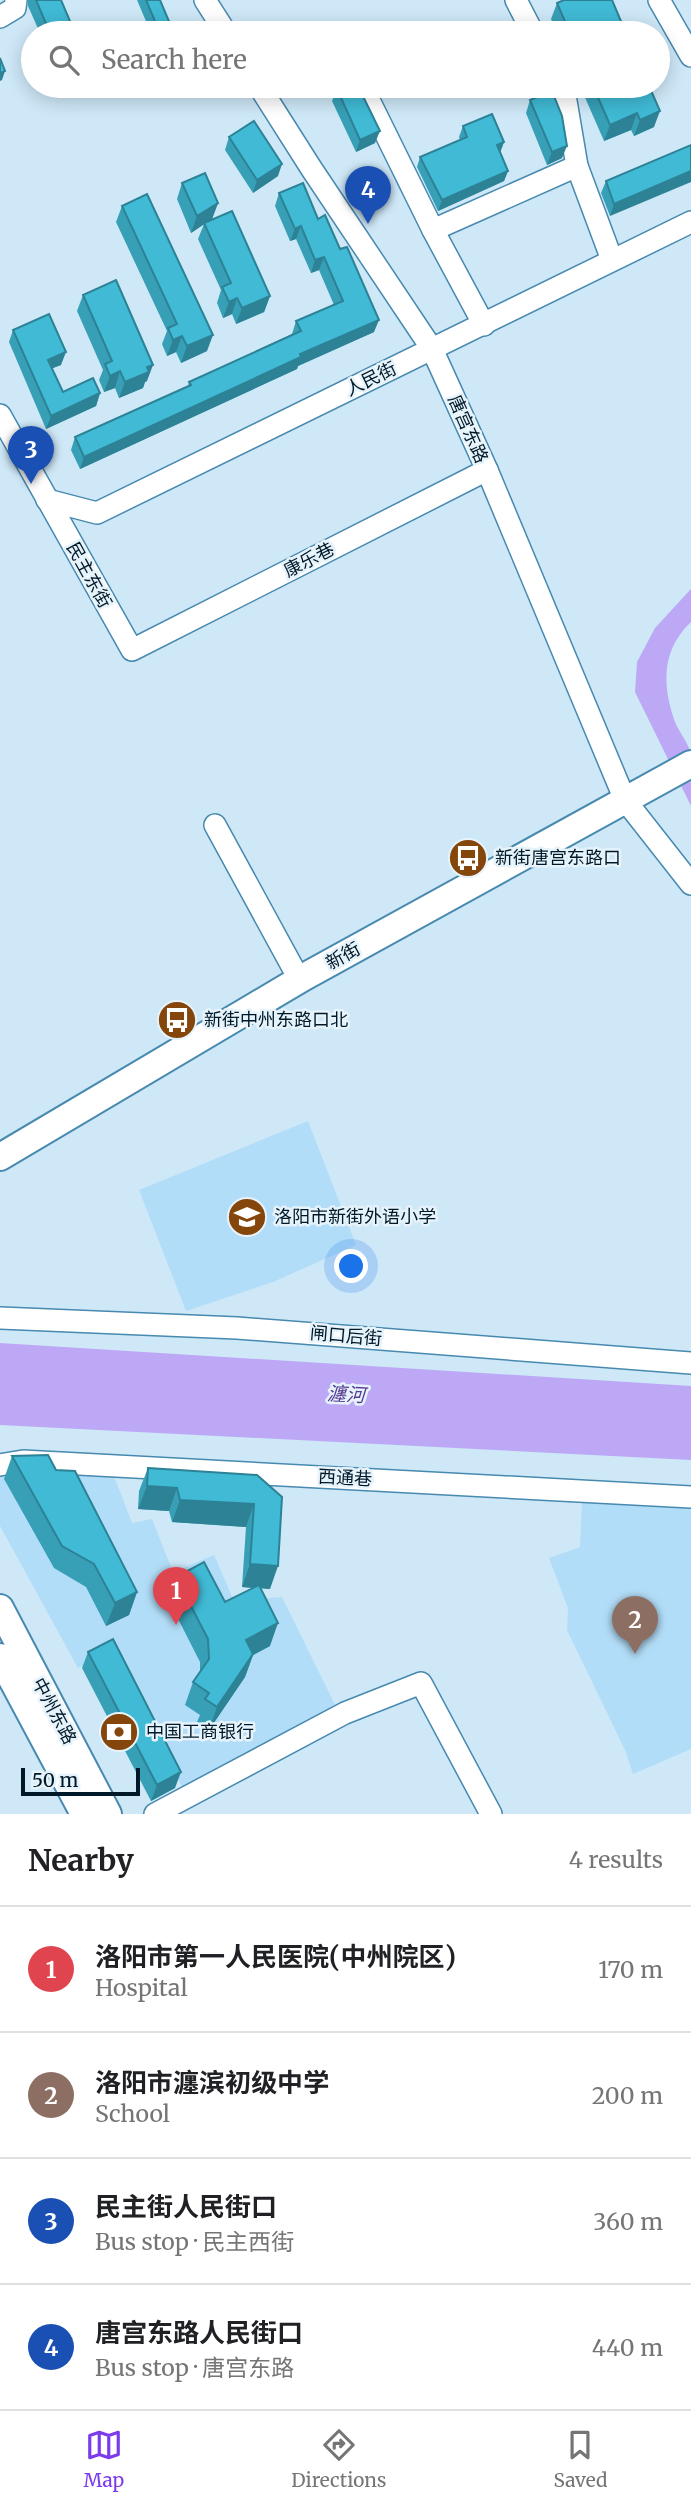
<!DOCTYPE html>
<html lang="en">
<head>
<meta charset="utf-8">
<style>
	:root { --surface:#fff; --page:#f2f2f2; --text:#202124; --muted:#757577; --line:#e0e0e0; --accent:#7c3aed }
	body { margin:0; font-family:Merriweather,"Noto Sans SC",serif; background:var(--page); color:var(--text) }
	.scale { position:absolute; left:21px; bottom:18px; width:119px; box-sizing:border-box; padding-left:7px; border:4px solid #001928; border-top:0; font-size:19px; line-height:24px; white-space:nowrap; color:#001928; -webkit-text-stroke:5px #e6f3fb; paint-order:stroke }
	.you { position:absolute; left:352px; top:1267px; width:24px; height:24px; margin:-18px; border:5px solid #fff; border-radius:50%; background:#1a73e8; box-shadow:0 0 0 10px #1a73e833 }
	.badge { display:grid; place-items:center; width:46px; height:46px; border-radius:50%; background:var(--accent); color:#fff; font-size:23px; font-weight:700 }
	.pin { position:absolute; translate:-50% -58px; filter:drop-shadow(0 2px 4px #0008) }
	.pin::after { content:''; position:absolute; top:37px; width:24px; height:21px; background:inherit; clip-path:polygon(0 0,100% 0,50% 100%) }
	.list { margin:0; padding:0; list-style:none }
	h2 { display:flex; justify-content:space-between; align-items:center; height:91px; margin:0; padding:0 28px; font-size:30px }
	h2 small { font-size:23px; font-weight:400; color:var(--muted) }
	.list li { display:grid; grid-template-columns:46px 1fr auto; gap:21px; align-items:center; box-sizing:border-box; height:126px; padding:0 28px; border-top:2px solid var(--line) }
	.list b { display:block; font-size:26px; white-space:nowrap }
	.list p { margin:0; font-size:23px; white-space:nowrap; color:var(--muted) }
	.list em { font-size:23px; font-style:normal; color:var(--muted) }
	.icon { flex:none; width:38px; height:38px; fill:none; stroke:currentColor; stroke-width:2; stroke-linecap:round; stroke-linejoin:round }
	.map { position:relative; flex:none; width:691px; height:1814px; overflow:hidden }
	.search { position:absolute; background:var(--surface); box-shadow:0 4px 18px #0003; left:21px; right:21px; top:21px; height:77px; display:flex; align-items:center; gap:18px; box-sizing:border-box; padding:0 24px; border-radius:38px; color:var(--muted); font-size:26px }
	.sheet { height:595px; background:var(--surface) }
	nav { display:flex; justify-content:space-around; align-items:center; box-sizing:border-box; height:98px; border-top:2px solid var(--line); background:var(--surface); font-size:19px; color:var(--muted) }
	nav a { display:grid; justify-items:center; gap:4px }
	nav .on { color:var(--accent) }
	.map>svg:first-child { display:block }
	.built { fill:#b2ddf8 }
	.water { fill:#bda8f6 }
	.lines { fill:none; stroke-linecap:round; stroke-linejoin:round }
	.minor-casing { stroke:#4789af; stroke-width:24 }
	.major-casing { stroke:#4789af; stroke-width:30 }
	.minor { stroke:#fff; stroke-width:21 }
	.major { stroke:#fff; stroke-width:26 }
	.wall { fill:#37a0b7 }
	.shaded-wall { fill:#2d8295 }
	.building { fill:#40bad5; stroke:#2d8295; stroke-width:2 }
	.labels { text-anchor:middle; stroke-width:5; stroke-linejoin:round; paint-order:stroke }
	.street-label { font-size:18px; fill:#001928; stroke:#e6f3fb }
	.poi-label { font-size:18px; fill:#001928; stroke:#e6f3fb; text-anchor:start }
	.water-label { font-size:19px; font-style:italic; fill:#583a93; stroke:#e6f3fb }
</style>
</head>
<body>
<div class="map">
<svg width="691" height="1814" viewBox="0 0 691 1814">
	<rect width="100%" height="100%" fill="#cee8f8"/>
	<g class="built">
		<path d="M308 1121 356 1245 273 1282 186 1311 139 1190Z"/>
		<path d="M15 1467 114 1476 132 1523 152 1519 173 1572 214 1555 234 1601 282 1597 336 1707 184 1791 115 1650 78 1668 0 1526V1472Z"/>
		<path d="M582 1501 691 1508V1749L633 1774 625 1750 567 1630 568 1608 549 1558 580 1547Z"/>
	</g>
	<g class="water">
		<path d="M691 589V622C661 650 662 686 675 722 679 732 687 741 690 751 691 764 691 791 691 806L635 692 637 662 655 628Z"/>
		<path d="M0 1343 691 1386V1460L0 1425Z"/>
	</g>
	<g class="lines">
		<g class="minor-casing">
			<g id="minor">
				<path d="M205 0 226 33"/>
				<path d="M516 0 533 33"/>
				<path d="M659 0 691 56"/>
				<path d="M0 17 15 8 16 0"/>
				<path d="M259 86 311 168 432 349 487 470 625 800 691 884"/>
				<path d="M362 86 433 230 484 325"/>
				<path d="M558 86 566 101 577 166 612 260"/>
				<path d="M433 230 577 166"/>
				<path d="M0 415 132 650 487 470"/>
				<path d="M47 500 97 513 691 222"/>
				<path d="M215 825 293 968"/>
				<path d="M0 1318 237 1328 691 1363"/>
				<path d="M0 1465 23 1461 691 1497"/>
				<path d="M155 1814 345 1713 421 1683 491 1814"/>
			</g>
		</g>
		<g class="major-casing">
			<g id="major">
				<path d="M0 1157 304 977 691 764"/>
				<path d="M0 1608 108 1814"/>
				<path d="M0 1657 84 1814"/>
			</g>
		</g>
		<use href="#minor" class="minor"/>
		<use href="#major" class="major"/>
	</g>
	<g class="wall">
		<path d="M28 0H61L75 33H40L28 6Z"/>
		<path d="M137 0H160L172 33H151Z"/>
		<path d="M557 3 626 33H557L551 19Z"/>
		<path d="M580 86H649L654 127 634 136 631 130 604 141Z"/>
		<path d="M337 89 375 143 356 152 332 101Z"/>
		<path d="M530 100 562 158 547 165 526 113Z"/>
		<path d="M463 126 504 142 500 152 508 171 504 181 438 211 417 167 420 157 460 140 459 137Z"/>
		<path d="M229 137 278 176 253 193 225 150Z"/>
		<path d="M691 145 610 216 601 193 606 181Z"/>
		<path d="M182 183 218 203 212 219 270 296 264 312 236 324 232 314 223 318 217 303 221 290 198 239 204 224 191 233 177 199Z"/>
		<path d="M279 193 318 219 374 332 298 366 297 369 80 469 71 450 75 437 188 386 189 382 292 334 296 321 334 305 319 270 311 273 296 239 290 241 275 206Z"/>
		<path d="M122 206 207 351 181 363 176 352 167 356 162 344 167 331 116 222Z"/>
		<path d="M83 295 147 381 145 382 143 388 119 398 115 388 104 392 99 380 103 370 77 311Z"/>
		<path d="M13 330 61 365 52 368 63 392 100 393 96 406 46 429 9 342Z"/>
		<path d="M12 1456 56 1470 137 1592 129 1615 106 1626 86 1587 54 1568 4 1479Z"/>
		<path d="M148 1468 257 1475 270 1589 260 1588 270 1646 253 1655 245 1677 209 1730 197 1722 200 1715 185 1705 193 1682 200 1671V1662L168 1599 176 1577 225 1602 253 1588 242 1587 246 1527 172 1522 169 1511 138 1509 139 1491Z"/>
		<path d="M88 1652 175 1788 151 1801 82 1668Z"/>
	</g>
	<g class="shaded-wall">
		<path d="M5 71 2 80 0 81V73Z"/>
		<path d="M660 111 654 127 634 136 640 120Z"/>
		<path d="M637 113 631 130 604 141 610 125Z"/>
		<path d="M380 131 375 143 356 152 360 140Z"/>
		<path d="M504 142 500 153 497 145Z"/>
		<path d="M567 146 562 158 547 165 552 152Z"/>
		<path d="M282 164 278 176 253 193 257 180Z"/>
		<path d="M508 171 504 181 438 211 442 200Z"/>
		<path d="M691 171V182L610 216 614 204Z"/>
		<path d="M218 203 212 219 191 233 197 216Z"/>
		<path d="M301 226 296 239 290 241 295 229Z"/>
		<path d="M324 257 319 270 311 273 315 260Z"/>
		<path d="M270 296 264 312 236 324 242 308Z"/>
		<path d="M237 298 232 314 223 318 229 302Z"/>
		<path d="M379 320 374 332 298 366 297 369 80 469 84 457 300 354Z"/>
		<path d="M213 335 207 351 181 363 187 346Z"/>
		<path d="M182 336 176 352 167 356 173 340Z"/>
		<path d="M66 352 61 365 43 372 48 360Z"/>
		<path d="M153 365 147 381 145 382 143 388 119 398 125 382 147 367Z"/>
		<path d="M120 371 115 388 104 392 110 376Z"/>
		<path d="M100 393 96 406 46 429 51 416Z"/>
		<path d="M147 1486 177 1488 169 1511 138 1509Z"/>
		<path d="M180 1500 254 1504 246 1527 172 1522Z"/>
		<path d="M250 1564 278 1566 270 1589 242 1587Z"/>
		<path d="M137 1592 129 1615 106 1626 115 1603Z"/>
		<path d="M278 1623 270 1646 253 1655 245 1677 209 1730 217 1707 246 1640Z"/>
		<path d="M181 1772 175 1788 151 1801 157 1785Z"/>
	</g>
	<g class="building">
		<path d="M36 0H61L75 33H50Z"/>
		<path d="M146 0H160L173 31 167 33H160Z"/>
		<path d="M564 0H612L626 33H570L557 3Z"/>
		<path d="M0 58 5 71 0 73Z"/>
		<path d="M343 86H358L380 131 360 140 337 89Z"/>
		<path d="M593 86H649L660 111 640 120 637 113 610 125Z"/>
		<path d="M552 91 562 116 567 146 552 152 530 100Z"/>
		<path d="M492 114 504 142 497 145 508 171 442 200 420 157 467 137 463 126Z"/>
		<path d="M254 121 282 164 257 180 229 137Z"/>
		<path d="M691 145V171L614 204 606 181Z"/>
		<path d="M205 173 218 203 197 216 182 183Z"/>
		<path d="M303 183 318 219 325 215 340 249 347 247 379 320 300 354 301 357 84 457 75 437 191 385 189 382 301 331 296 321 343 301 324 257 315 260 301 226 295 229 279 193Z"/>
		<path d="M147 194 213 335 187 346 182 336 173 340 168 328 177 324 122 206Z"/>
		<path d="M232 211 270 296 242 308 237 298 229 302 222 287 231 283 204 223Z"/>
		<path d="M116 280 153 365 147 367 149 372 125 382 120 371 110 376 105 364 112 361 83 295Z"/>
		<path d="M49 314 66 352 48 360 63 392 93 378 100 393 51 416 13 330Z"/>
		<path d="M48 1455 56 1470 75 1471 137 1592 115 1603 94 1564 62 1546 12 1456Z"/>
		<path d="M148 1468 257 1475 282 1497 278 1566 250 1564 254 1504 180 1500 177 1488 147 1486Z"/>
		<path d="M204 1562 225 1602 259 1585 278 1623 246 1640 253 1654 217 1707 205 1699 209 1693 193 1682 209 1659 208 1639 176 1577Z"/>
		<path d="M113 1639 181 1772 157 1785 88 1652Z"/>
	</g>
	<defs>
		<g id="bus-disc" transform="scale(2.0125)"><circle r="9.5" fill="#85460c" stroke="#e6f3fb"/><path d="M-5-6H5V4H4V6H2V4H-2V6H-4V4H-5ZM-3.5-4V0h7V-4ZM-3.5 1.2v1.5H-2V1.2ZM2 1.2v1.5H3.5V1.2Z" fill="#fff"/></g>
		<g id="school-disc" transform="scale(2.0125)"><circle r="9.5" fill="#85460c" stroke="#e6f3fb"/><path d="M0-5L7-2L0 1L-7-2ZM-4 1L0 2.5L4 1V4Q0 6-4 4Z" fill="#fff"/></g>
		<g id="bank-disc" transform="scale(2.0125)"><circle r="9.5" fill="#85460c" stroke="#e6f3fb"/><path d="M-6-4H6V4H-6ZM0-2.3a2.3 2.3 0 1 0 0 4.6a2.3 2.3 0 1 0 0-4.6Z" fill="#fff"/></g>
	</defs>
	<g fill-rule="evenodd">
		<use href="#bus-disc" x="468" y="858"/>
		<use href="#bus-disc" x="177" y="1020"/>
		<use href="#school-disc" x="247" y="1217"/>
		<use href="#bank-disc" x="119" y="1732"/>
	</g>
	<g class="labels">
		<g class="street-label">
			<text transform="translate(371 379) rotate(-26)" y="6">人民街</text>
			<text transform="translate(468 429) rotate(66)" y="6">唐宫东路</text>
			<text transform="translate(309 560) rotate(-27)" y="6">康乐巷</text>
			<text transform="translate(89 575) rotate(61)" y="6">民主东街</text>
			<text transform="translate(343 956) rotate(-29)" y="6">新街</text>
			<text transform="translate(346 1336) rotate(5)" y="6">闸口后街</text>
			<text transform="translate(345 1478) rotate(3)" y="6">西通巷</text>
			<text transform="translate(54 1711) rotate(62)" y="6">中州东路</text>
		</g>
		<g class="poi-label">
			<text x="495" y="864">新街唐宫东路口</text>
			<text x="204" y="1026">新街中州东路口北</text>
			<text x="274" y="1223">洛阳市新街外语小学</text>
			<text x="146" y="1738">中国工商银行</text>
		</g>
		<g class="water-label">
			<text transform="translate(346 1394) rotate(3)" y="7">瀍河</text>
		</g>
	</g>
</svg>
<div class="scale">50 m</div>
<div class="you"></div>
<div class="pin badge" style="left:176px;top:1625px;background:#e0444e">1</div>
<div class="pin badge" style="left:635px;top:1654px;background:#8d6e63">2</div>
<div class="pin badge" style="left:31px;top:484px;background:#1a4fb4">3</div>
<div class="pin badge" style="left:368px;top:224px;background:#1a4fb4">4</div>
<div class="search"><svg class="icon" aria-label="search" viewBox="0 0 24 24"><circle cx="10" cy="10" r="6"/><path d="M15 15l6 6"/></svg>Search here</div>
</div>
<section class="sheet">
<h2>Nearby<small>4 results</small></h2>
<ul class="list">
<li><span class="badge" style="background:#e0444e">1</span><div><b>洛阳市第一人民医院(中州院区)</b><p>Hospital</p></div><em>170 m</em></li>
<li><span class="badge" style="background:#8d6e63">2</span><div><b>洛阳市瀍滨初级中学</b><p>School</p></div><em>200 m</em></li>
<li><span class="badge" style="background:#1a4fb4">3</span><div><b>民主街人民街口</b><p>Bus stop · 民主西街</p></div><em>360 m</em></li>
<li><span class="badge" style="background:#1a4fb4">4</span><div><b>唐宫东路人民街口</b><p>Bus stop · 唐宫东路</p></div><em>440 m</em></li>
</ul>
</section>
<nav>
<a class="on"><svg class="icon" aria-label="map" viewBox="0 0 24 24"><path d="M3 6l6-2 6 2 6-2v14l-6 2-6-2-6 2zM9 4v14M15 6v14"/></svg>Map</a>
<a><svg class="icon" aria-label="directions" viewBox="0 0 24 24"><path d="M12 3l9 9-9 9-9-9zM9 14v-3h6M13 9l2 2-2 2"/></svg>Directions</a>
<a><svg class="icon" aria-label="saved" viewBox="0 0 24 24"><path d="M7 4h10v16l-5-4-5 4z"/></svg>Saved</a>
</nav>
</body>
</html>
